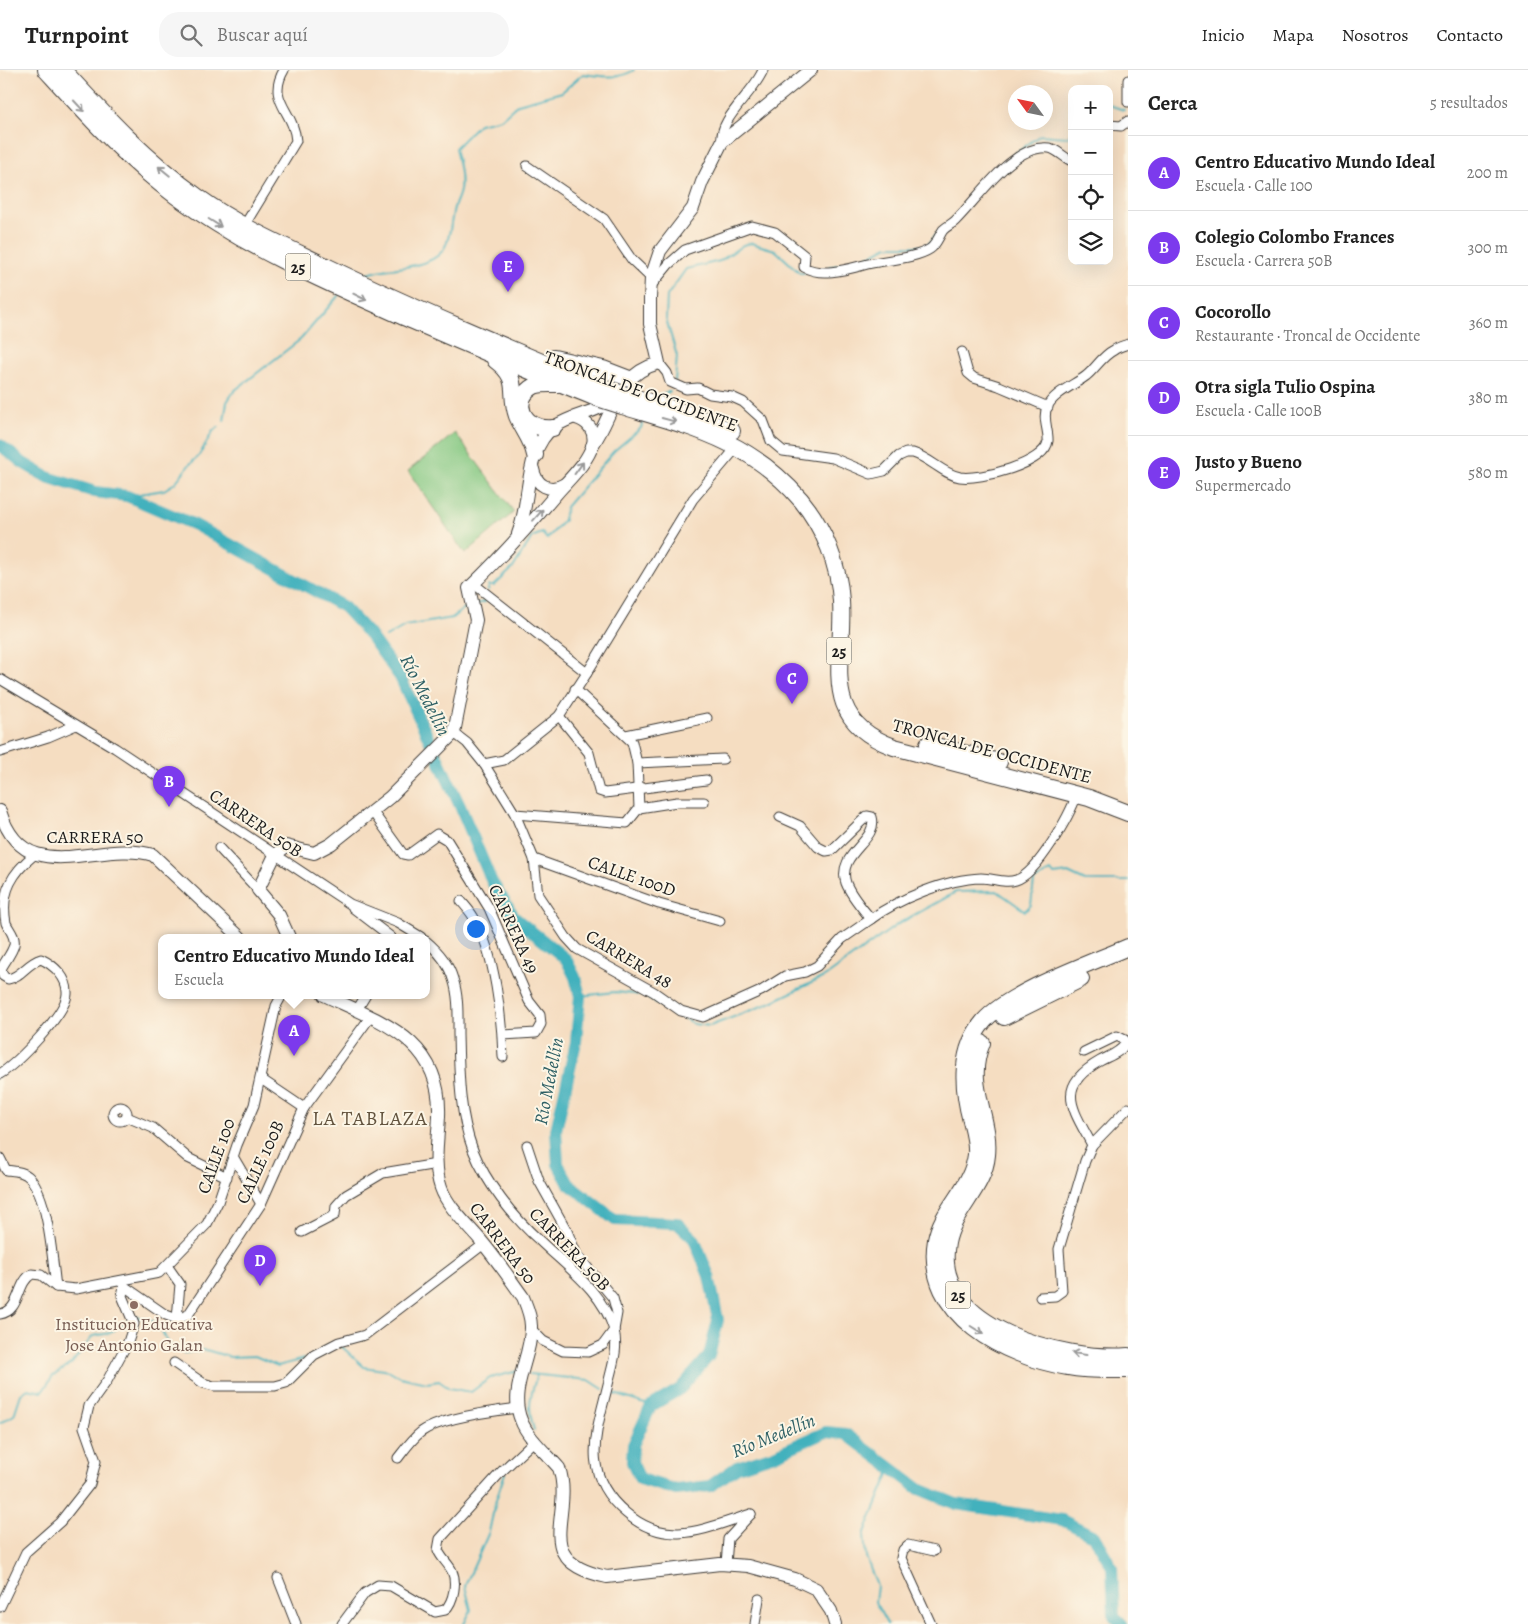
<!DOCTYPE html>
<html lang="es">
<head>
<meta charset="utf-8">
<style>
	:root { --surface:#fff; --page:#f6f6f6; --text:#222; --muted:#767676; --line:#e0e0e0; --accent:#7c3aed }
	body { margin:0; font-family:Alegreya,serif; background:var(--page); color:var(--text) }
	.controls { position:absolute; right:15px; top:15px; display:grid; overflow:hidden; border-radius:10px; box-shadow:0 5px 20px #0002 }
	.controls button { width:45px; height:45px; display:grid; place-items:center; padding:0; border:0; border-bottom:1px solid var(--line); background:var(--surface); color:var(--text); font:25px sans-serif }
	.compass { position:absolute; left:1008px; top:15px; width:45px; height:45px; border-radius:50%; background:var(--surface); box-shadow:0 5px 20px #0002; rotate:303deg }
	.you { position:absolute; left:475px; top:858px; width:18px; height:18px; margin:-12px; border:4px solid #fff; border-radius:50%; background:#1a73e8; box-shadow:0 0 0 8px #1a73e833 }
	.badge { display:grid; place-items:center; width:32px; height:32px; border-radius:50%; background:var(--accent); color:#fff; font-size:16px; font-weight:700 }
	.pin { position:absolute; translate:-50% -41px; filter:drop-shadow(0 1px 2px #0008) }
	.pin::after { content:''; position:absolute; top:26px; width:18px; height:15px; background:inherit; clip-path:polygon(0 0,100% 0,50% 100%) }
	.popup { position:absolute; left:158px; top:864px; width:272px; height:65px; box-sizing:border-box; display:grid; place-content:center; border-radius:10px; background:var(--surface); filter:drop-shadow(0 1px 4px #0005); font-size:16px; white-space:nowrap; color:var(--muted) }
	.popup b { font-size:19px; color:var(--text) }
	.popup::after { content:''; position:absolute; left:50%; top:100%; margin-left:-10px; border:10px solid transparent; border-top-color:var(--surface) }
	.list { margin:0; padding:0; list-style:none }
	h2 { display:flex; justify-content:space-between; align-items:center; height:65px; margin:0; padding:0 20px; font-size:21px }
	h2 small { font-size:16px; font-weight:400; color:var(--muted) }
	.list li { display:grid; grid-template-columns:32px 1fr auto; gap:15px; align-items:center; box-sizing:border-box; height:75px; padding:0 20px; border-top:1px solid var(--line) }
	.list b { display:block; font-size:19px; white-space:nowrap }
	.list p { margin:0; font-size:16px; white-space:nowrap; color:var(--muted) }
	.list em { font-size:16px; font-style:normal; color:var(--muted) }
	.icon { flex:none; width:28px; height:28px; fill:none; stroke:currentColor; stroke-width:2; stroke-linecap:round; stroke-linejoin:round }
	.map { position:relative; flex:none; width:1128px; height:1554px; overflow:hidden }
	header { display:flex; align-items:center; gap:30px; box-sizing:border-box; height:70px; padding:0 25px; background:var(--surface); border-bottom:1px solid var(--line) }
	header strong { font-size:24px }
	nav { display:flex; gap:28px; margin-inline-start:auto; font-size:18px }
	.search { width:350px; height:45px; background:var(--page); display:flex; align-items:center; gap:12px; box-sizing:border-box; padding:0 18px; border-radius:20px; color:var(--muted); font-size:19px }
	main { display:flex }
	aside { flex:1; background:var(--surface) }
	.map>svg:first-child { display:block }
	.green { fill:#83c781; stroke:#50724e }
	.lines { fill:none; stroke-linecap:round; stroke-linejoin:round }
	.stream { stroke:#42b1bd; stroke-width:2 }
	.river { stroke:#42b1bd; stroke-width:12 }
	.street-casing { stroke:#3d3935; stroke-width:11 }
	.secondary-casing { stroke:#3d3935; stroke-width:14 }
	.highway-casing { stroke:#3d3935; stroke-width:18 }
	.street { stroke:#fff; stroke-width:9 }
	.secondary { stroke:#fff; stroke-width:12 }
	.highway { stroke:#fff; stroke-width:16 }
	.highway-bridge-casing { stroke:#3d3935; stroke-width:18; stroke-linecap:butt }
	.highway-bridge { stroke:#fff; stroke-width:16 }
	.oneway { stroke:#999 }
	.education-dot { fill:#8d6e63; stroke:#fcf5e5; stroke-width:2 }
	.labels { text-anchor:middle; stroke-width:4; stroke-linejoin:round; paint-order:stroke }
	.shield { fill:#fcf5e5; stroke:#5f5d58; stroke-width:1 }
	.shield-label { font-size:16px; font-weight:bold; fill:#1c1c1c }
	.street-label { font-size:18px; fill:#1c1c1c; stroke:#fcf5e5 }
	.education-label { font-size:18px; fill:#785e54; stroke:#fcf5e5 }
	.water-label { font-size:19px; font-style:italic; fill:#2d5f64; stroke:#fcf5e5 }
	.quarter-label { font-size:20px; letter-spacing:1px; fill:#63543f; stroke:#fcf5e5 }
</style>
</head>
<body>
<header>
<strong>Turnpoint</strong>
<div class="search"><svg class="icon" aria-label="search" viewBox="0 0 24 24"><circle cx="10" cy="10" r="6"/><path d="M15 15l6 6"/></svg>Buscar aquí</div>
<nav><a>Inicio</a><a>Mapa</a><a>Nosotros</a><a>Contacto</a></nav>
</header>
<main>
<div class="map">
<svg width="1128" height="1554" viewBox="0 0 1128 1554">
	<rect width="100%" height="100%" fill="#fcf5e5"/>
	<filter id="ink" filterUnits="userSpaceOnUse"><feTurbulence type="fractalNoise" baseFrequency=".02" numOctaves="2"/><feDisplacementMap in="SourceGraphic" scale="10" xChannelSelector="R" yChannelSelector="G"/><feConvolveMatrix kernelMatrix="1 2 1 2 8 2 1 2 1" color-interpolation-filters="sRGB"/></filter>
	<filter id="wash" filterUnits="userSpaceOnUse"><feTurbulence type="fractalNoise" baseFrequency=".0096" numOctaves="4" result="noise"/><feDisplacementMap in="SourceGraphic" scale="20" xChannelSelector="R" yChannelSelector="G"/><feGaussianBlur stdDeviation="1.12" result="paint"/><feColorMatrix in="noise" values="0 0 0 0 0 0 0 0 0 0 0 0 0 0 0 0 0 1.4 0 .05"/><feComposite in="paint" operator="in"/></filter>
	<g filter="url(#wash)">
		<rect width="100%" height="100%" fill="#f5ddc1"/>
		<path class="green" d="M455 363 514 442 465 484 408 401Z"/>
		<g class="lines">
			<g class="stream">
				<path d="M1109 35 1124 40"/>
				<path d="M970 128 989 104 1040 65 1068 67 1072 62"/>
				<path d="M828 197 857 192 888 176H927L938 161"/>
				<path d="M362 206C386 196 406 200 426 192 450 184 449 164 453 142 454 134 459 128 460 120 462 106 458 92 455 78L479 54 501 49 518 34 562 22 583 4C600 6 619 10 634 0"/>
				<path d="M675 311 677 286 666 249 667 226 686 199 720 191 743 175 751 173 775 180 800 203H807"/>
				<path d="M659 327 670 321"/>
				<path d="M224 351 227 332 234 321 301 269 339 225"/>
				<path d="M127 426 164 420 175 413 190 394 199 386 213 361 219 357"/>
				<path d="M488 520 489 516H494L513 498 532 467 542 463 547 469 564 450 566 437 614 381 641 358 643 349"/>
				<path d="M477 534 484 532 486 527"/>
				<path d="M386 567 405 556 452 548 467 536"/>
				<path d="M580 926 615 922 642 925 694 954 710 956 765 935 826 906 898 854 956 822 997 821 1025 841 1031 835 1034 811 1051 801 1054 805 1068 803 1085 811H1128"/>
				<path d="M135 1247 148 1249 159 1254 168 1274 183 1283 206 1280 230 1287 255 1286 278 1296 304 1289"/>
				<path d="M339 1274 364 1297 390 1301 400 1307 427 1313 439 1311 449 1318 471 1322 490 1308 518 1301"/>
				<path d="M530 1304 589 1310 603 1319"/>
				<path d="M609 1322 651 1336"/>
				<path d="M0 1353 14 1345 21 1324 28 1319 42 1322 53 1306 72 1293 93 1266 110 1263 129 1250"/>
				<path d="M534 1360C527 1337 530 1327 537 1305"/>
				<path d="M464 1554 471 1540 465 1516 489 1462 496 1430 505 1403"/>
				<path d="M887 1554 875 1532 877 1516 866 1487 864 1465 891 1399"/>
			</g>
			<path class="river" d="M0 375 23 393 47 407 95 422 127 426 195 455 344 537 368 563 400 607 460 736 492 812 515 848 566 889 575 907 580 926 576 972 556 1060 558 1094 569 1114 615 1150 677 1153 694 1169 709 1206 718 1250 709 1286 680 1319 651 1336 633 1375 632 1392 640 1409 676 1420 710 1416 737 1397 774 1385 826 1362 846 1364 919 1419 956 1434 1062 1450 1094 1466 1112 1497 1114 1546 1122 1554"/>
		</g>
	</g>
	<g filter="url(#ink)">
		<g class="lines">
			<g class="street-casing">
				<g id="street">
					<path d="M1128 10V32"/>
					<path d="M1109 55 1121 56 1128 51"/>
					<path d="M722 72C718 49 754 23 763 0"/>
					<path d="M527 96 604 149 632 190 651 208"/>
					<path d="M244 156 296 71C294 40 266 31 284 0"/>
					<path d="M650 217 669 194 685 180 752 156 775 162 805 186 804 197C821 207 845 200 864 195 882 190 915 189 930 179 936 175 939 166 943 160 947 156 952 154 955 151 979 128 1012 74 1049 78 1057 79 1064 88 1072 91"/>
					<path d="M962 282 968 303 974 308 999 316 1048 337"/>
					<path d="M659 293 667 303 670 312 686 319 698 318 710 324 732 327 743 332 763 350 771 371 783 381 833 388 871 404 884 401 899 386 906 383H913C930 388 943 404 960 407 980 410 1045 394 1048 371 1049 361 1042 348 1047 337 1054 323 1074 315 1086 306 1096 298 1102 286 1114 280 1118 277 1123 276 1128 274"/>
					<path d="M474 514 587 603 693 429 737 377"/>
					<path d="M0 609 115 678 350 834 398 853 421 867"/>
					<path d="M559 646 589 683 599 721 605 723 706 710"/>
					<path d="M454 663 467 673 484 694 515 744 534 789 538 825 566 867 577 879 654 922 681 941 703 947 761 921 785 906 805 902 817 896 842 869 871 849C862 838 851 826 846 813 836 783 879 771 872 747L867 746 832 780 826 781 818 777 800 756 780 747"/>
					<path d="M626 665 707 648"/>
					<path d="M0 682 48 667 76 655"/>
					<path d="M637 693 723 689"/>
					<path d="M484 694 504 690 559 646 587 603"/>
					<path d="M639 738 677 732H704"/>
					<path d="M372 741 403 784 408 785 437 764 447 770 489 838 529 931 540 945 541 954 536 963 503 965"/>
					<path d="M515 744 627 753 639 738 637 693 632 672 575 619"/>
					<path d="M219 778 258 820"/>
					<path d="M534 789 659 834 720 851"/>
					<path d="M461 831C466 837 472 843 475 850 495 883 502 949 503 987"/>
					<path d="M353 838 391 867"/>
					<path d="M871 849C898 829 947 809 981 808 993 808 1004 814 1016 810 1037 804 1070 745 1077 724"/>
					<path d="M426 871C438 881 449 895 453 909 459 926 458 946 458 964 459 1003 459 1043 473 1080 486 1113 513 1147 540 1171 568 1198 602 1221 614 1260 618 1277 614 1290 610 1306 598 1359 577 1402 626 1443 668 1479 706 1458 751 1444"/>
					<path d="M357 940 366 925"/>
					<path d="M1084 982 1117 966 1125 970V974C1120 983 1109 986 1100 991 1054 1017 1073 1039 1092 1075"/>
					<path d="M0 1004C17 993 66 944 67 924 68 908 54 895 41 889 27 893 21 907 8 909L3 906 1 899C5 891 12 883 14 875 16 866 9 860 6 853 0 821 13 802 35 784"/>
					<path d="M261 1009 304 1038"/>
					<circle cx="120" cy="1044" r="7"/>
					<path d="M127 1047 153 1058 188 1088 227 1107"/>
					<path d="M527 1075 539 1111 567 1161 577 1185 613 1228 617 1243 614 1260 603 1275 588 1282 563 1281 543 1271 531 1259"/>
					<path d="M0 1088 6 1100C14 1101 24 1101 30 1108 49 1131 52 1187 56 1217"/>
					<path d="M234 1088 261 1134"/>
					<path d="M302 1162 335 1145 336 1136 346 1125 383 1103 437 1094"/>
					<path d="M168 1197 180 1214 177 1249"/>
					<path d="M122 1213 124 1216 166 1245 177 1249"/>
					<path d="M1040 1227 1055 1226 1062 1221 1059 1179 1085 1091 1092 1075 1128 1038"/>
					<path d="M0 1244C21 1241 16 1213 32 1204L41 1205 56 1217 76 1219 159 1203 207 1154 218 1132 237 1075 254 1035 276 936 282 925"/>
					<path d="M177 1249 188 1245 261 1134 304 1038 371 946"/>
					<path d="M174 1293 203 1313 214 1316H275L286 1313 314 1285 339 1272 365 1265 484 1174"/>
					<path d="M398 1388C405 1379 412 1369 421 1362 440 1348 493 1341 518 1338"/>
					<path d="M726 1494 728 1469 751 1444"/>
					<path d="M278 1508 296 1554"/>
					<path d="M0 1537 26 1482 60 1452 90 1414 96 1391 84 1357 89 1336 107 1311 128 1272 134 1254 122 1226 124 1216"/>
					<path d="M342 1554 365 1523 378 1515 391 1516 435 1542 445 1540C454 1531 457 1512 452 1501 448 1493 441 1488 438 1480L440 1469 501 1402 535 1370"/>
					<path d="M755 1554 759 1529"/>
					<path d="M931 1554 901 1488 903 1480 908 1475 934 1481"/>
				</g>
			</g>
			<g class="secondary-casing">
				<g id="secondary">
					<path d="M592 376C615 343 615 305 659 293L650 254V229L651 208 660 181 693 138 702 112 722 72 811 0"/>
					<path d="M533 399C536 416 550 423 565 414"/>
					<path d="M518 464C531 432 524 378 554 357 573 344 596 343 614 330"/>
					<path d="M0 741C25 822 98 768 153 785L240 867"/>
					<path d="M289 867 279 845 258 820 275 785 286 776 314 783 331 774 390 727 454 663 476 550 469 518C500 488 529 456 557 423 570 408 587 393 593 374 596 361 587 351 576 348"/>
					<path d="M324 925C382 952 442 970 439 1046 438 1070 433 1095 441 1118 448 1138 469 1156 482 1172 497 1190 510 1209 523 1227 527 1237 531 1246 531 1256 532 1287 508 1319 521 1350 527 1367 547 1384 559 1398 575 1445 528 1491 607 1507L720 1494 748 1496 795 1509 816 1519 831 1541 835 1554"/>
				</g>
			</g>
			<g class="highway-casing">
				<g id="highway">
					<path d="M46 0C87 45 127 90 176 126 248 179 332 215 413 251 473 277 533 303 594 327"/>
					<path d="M63 0C105 46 147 91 198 127 238 156 284 176 328 197 417 240 508 278 599 316"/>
					<path d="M554 288 603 299 629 309"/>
					<path d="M495 290C522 310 508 321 517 346 523 360 532 369 535 385"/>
					<path d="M627 325 689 344 732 361"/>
					<path d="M622 336C694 358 749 370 801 430 824 458 839 495 841 531 845 592 817 649 894 677L1089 728 1128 743"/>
					<path d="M553 358C522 361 510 329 534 316 541 313 550 314 558 314"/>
					<path d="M928 674 999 692"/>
					<path d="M1128 877C1091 893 1009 922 984 951 959 980 962 1017 971 1051 974 1063 977 1073 976 1085 972 1118 942 1138 936 1170 923 1245 1005 1287 1068 1297 1088 1301 1108 1300 1128 1300"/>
					<path d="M1004 947 1081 909"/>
					<path d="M982 973C964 1014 991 1046 987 1085 984 1119 953 1140 947 1173 931 1259 1065 1291 1128 1286"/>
				</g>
			</g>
			<use href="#street" class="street"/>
			<use href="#secondary" class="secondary"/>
			<use href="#highway" class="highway"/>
			<g class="highway-bridge-casing">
				<g id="highway-bridge">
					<path d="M599 316 627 325"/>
					<path d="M594 327 622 336"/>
				</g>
			</g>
			<use href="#highway-bridge" class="highway-bridge"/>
		</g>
		<defs><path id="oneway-shaft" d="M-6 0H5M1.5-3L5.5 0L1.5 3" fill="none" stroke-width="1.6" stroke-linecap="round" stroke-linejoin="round" transform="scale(1.25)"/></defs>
		<g class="oneway">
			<use href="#oneway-shaft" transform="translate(79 36) rotate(47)"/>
			<use href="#oneway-shaft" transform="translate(164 101) rotate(-141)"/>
			<use href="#oneway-shaft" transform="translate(215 153) rotate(32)"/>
			<use href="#oneway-shaft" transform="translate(360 227) rotate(26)"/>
			<use href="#oneway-shaft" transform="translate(669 350) rotate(15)"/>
			<use href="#oneway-shaft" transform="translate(579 398) rotate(-54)"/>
			<use href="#oneway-shaft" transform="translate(538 445) rotate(-49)"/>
			<use href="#oneway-shaft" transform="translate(977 1260) rotate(32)"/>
			<use href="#oneway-shaft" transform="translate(1079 1284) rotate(-172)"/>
		</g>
	</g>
	<circle class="education-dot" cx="134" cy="1235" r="5"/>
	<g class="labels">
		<g class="shield">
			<rect x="285.5" y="183.5" width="25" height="27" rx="4"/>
			<rect x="826.5" y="567.5" width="25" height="27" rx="4"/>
			<rect x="945.5" y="1211.5" width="25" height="27" rx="4"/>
		</g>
		<g class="shield-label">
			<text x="298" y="203">25</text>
			<text x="839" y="587">25</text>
			<text x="958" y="1231">25</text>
		</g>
		<g class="street-label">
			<text transform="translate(641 321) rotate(20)" y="6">TRONCAL DE OCCIDENTE</text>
			<text transform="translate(992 681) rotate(15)" y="6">TRONCAL DE OCCIDENTE</text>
			<text transform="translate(256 753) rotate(34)" y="6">CARRERA 50B</text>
			<text x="95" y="773">CARRERA 50</text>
			<text transform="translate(632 806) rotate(19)" y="6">CALLE 100D</text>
			<text transform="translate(514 859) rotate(65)" y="6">CARRERA 49</text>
			<text transform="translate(629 889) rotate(31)" y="6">CARRERA 48</text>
			<text transform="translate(216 1086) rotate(-70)" y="6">CALLE 100</text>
			<text transform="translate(260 1092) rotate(-65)" y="6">CALLE 100B</text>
			<text transform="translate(503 1173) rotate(53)" y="6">CARRERA 50</text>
			<text transform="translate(570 1179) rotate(46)" y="6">CARRERA 50B</text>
		</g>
		<g class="education-label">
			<text x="134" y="1260">Institucion Educativa<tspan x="134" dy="21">Jose Antonio Galan</tspan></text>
		</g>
		<g class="water-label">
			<text transform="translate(426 625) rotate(63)" y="7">Río Medellín</text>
			<text transform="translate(548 1011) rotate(-79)" y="7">Río Medellín</text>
			<text transform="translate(773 1365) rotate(-22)" y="7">Río Medellín</text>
		</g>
		<g class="quarter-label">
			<text x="370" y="1055">LA TABLAZA</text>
		</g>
	</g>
</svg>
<div class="controls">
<button>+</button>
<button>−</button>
<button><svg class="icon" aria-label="locate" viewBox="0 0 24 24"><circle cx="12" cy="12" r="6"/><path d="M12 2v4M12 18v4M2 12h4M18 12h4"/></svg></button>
<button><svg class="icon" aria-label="layers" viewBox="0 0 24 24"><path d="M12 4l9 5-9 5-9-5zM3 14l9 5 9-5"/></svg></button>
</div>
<svg class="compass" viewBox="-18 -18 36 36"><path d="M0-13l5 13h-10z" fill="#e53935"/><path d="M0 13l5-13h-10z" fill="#767676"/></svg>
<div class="you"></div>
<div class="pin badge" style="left:294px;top:986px">A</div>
<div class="popup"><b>Centro Educativo Mundo Ideal</b>Escuela</div>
<div class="pin badge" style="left:169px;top:737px">B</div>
<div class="pin badge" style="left:792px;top:634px">C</div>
<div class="pin badge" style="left:260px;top:1216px">D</div>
<div class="pin badge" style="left:508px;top:222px">E</div>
</div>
<aside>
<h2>Cerca<small>5 resultados</small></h2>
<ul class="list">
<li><span class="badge">A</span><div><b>Centro Educativo Mundo Ideal</b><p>Escuela · Calle 100</p></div><em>200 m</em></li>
<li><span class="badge">B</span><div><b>Colegio Colombo Frances</b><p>Escuela · Carrera 50B</p></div><em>300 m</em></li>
<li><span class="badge">C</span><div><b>Cocorollo</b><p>Restaurante · Troncal de Occidente</p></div><em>360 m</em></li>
<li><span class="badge">D</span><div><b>Otra sigla Tulio Ospina</b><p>Escuela · Calle 100B</p></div><em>380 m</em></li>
<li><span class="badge">E</span><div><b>Justo y Bueno</b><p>Supermercado</p></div><em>580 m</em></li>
</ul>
</aside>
</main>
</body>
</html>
